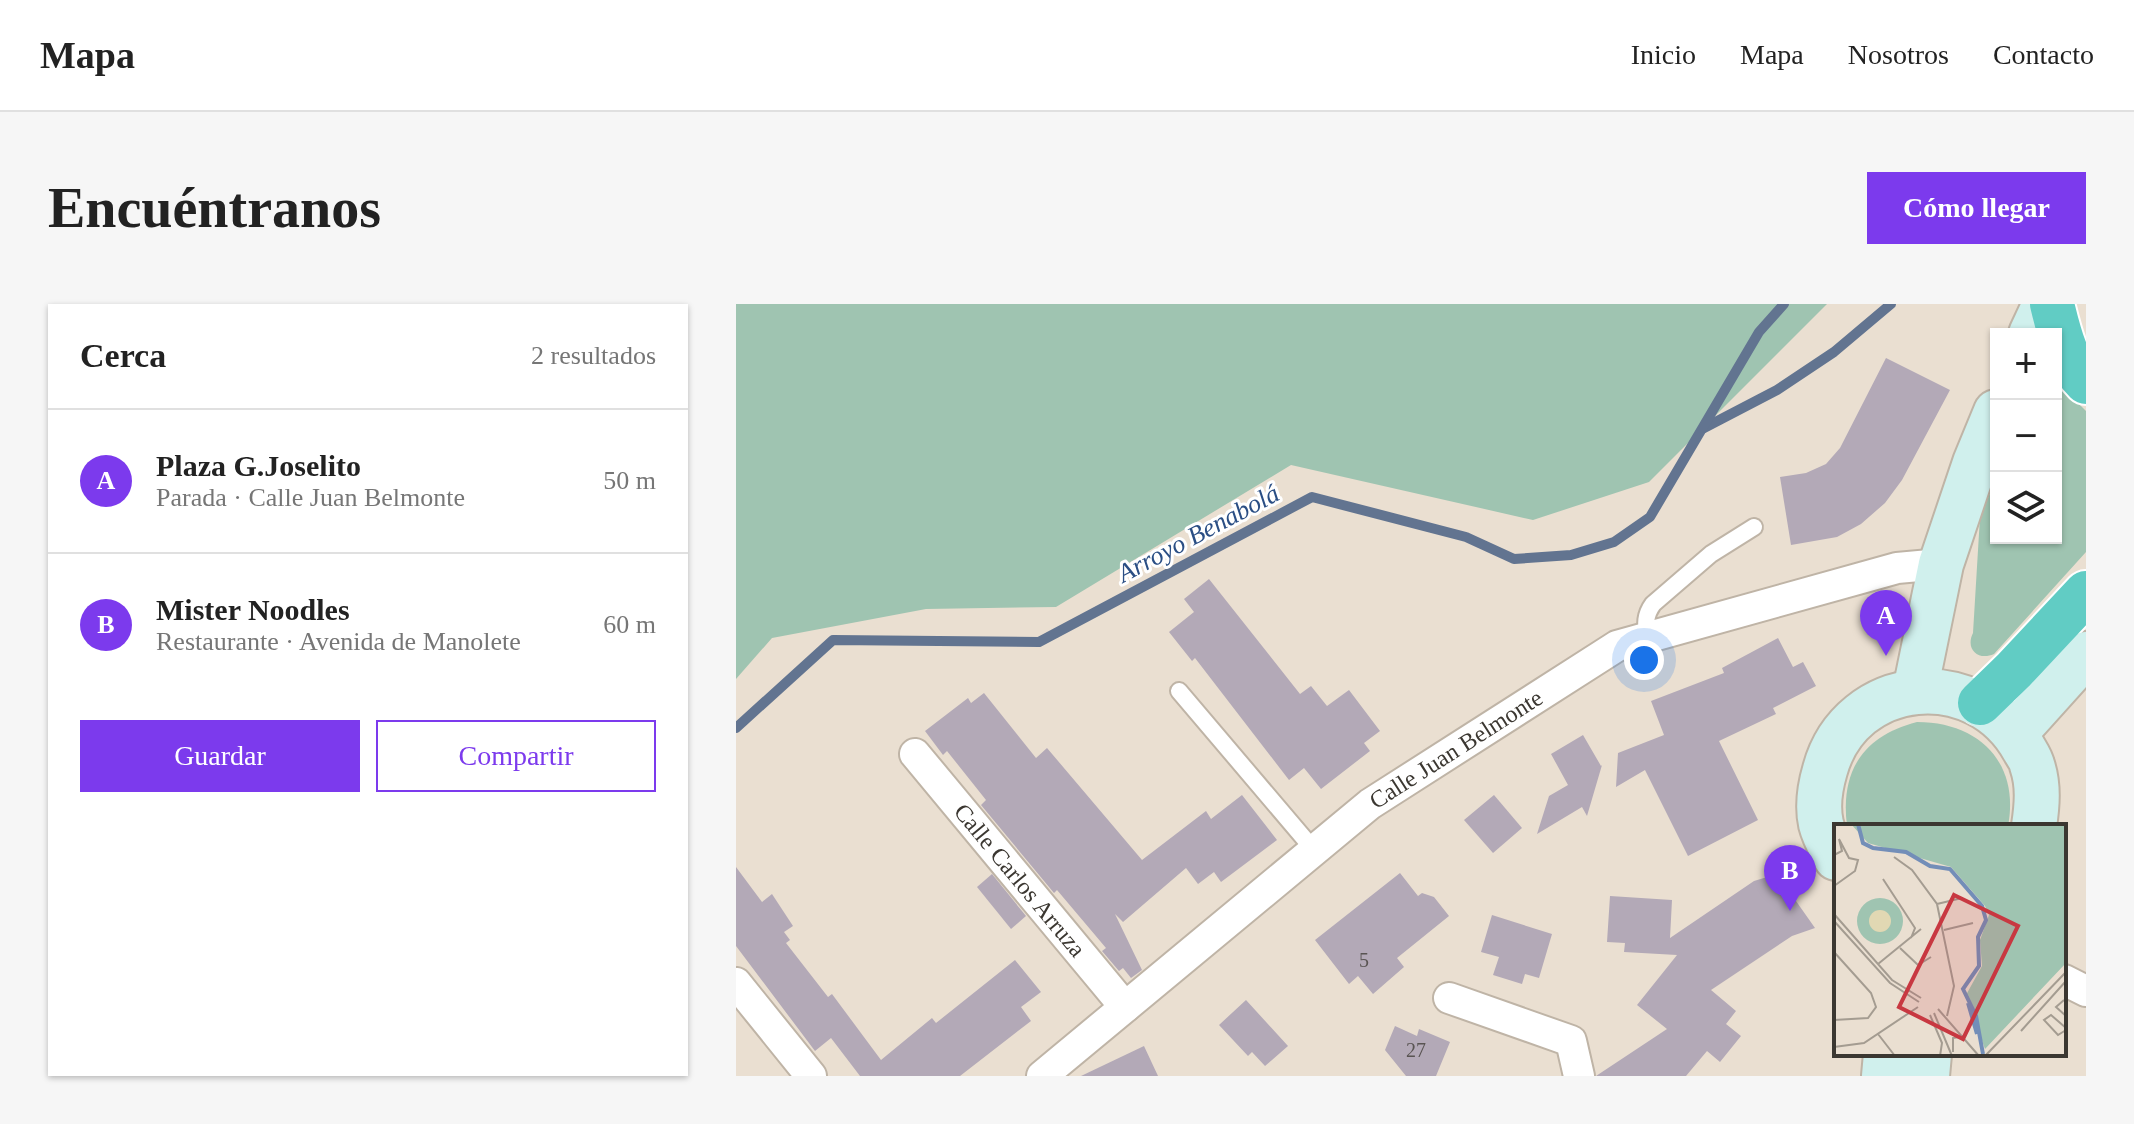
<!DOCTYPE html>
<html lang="es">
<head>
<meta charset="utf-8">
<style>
	:root { --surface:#fff; --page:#f6f6f6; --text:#222; --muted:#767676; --line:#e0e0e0; --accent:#7c3aed }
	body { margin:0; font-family:Georgia,serif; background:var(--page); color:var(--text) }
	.controls { position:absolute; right:24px; top:24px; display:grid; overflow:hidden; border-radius:0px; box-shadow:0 2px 6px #0004 }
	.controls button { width:72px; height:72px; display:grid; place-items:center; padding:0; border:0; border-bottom:2px solid var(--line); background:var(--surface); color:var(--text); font:40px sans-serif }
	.you { position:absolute; left:908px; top:356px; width:28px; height:28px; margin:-20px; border:6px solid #fff; border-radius:50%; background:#1a73e8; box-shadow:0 0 0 12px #1a73e833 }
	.badge { display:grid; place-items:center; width:52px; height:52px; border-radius:50%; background:var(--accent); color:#fff; font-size:26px; font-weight:700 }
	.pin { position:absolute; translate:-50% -66px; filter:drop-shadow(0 2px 4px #0008) }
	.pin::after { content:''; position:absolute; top:42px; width:28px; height:24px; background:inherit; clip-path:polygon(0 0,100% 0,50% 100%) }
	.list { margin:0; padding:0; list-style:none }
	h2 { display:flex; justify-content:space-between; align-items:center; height:104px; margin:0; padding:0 32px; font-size:34px }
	h2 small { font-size:26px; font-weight:400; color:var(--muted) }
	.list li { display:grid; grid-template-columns:52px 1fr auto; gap:24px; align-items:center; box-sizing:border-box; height:144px; padding:0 32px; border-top:2px solid var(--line) }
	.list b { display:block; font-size:30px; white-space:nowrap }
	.list p { margin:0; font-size:26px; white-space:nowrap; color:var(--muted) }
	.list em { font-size:26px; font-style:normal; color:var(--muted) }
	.actions { display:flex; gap:16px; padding:24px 32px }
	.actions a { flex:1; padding:18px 0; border:2px solid var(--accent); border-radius:0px; text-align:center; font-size:28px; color:var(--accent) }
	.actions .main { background:var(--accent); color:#fff }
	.icon { flex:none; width:44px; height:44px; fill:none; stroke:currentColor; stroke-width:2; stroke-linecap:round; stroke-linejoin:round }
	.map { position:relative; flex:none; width:1350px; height:772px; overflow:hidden; border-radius:0px }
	header { display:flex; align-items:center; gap:48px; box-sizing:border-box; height:112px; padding:0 40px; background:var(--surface); border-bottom:2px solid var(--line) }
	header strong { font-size:38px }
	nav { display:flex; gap:44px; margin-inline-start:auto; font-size:28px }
	.intro { display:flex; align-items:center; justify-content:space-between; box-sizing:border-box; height:192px; padding:0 48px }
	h1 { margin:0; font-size:56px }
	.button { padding:20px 36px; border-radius:0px; background:var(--accent); color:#fff; font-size:28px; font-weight:700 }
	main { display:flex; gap:48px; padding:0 48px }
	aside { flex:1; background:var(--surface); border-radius:0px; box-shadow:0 2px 6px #0004 }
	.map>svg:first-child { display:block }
	.green { fill:#9fc4b1 }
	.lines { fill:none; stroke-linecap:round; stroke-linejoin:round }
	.stream { stroke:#627490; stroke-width:10 }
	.building { fill:#b3a9b7 }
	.lane-casing { stroke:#bfb4a6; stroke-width:20 }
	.street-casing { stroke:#bfb4a6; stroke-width:34 }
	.secondary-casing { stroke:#bfb4a6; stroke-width:48 }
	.highway-casing { stroke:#fff; stroke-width:48 }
	.lane { stroke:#fff; stroke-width:16 }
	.street { stroke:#fff; stroke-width:30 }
	.secondary { stroke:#d0f0ed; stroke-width:44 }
	.highway { stroke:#61ccc4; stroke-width:44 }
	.labels { text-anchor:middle; stroke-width:6; stroke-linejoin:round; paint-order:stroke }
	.number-label { font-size:20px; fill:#595452 }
	.street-label { font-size:24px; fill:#3b3731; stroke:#fff }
	.water-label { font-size:26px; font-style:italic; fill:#2a4e84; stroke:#fff }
	.inset-river { fill:none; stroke:#738eb8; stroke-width:4 }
	.inset-road { fill:none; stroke:#a49c91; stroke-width:2 }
	.view { fill:#c83841; fill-opacity:0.15; stroke:#c83841; stroke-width:4 }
	.inset-edge { fill:none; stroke:#3b3731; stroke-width:4 }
</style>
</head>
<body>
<header>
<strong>Mapa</strong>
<nav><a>Inicio</a><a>Mapa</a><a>Nosotros</a><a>Contacto</a></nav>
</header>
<div class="intro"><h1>Encuéntranos</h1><a class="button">Cómo llegar</a></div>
<main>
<aside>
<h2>Cerca<small>2 resultados</small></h2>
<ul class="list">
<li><span class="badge">A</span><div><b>Plaza G.Joselito</b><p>Parada · Calle Juan Belmonte</p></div><em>50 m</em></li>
<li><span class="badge">B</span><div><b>Mister Noodles</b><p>Restaurante · Avenida de Manolete</p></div><em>60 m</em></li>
</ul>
<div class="actions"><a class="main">Guardar</a><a>Compartir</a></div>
</aside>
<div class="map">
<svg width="1350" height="772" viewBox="0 0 1350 772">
	<rect width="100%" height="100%" fill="#eadfd1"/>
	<g class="green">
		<path d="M0 0H1091L913 178 797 216 555 161 320 303 190 305 36 334 0 375Z"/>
		<path d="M1320 71 1327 84 1350 107V248L1258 350C1242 357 1229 345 1237 329L1244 213 1260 175V234H1320Z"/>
		<path d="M1181 418C1243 418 1284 459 1272 522H1111C1104 467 1127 432 1181 418Z"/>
	</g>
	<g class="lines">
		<g class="stream">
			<path d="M968 124 1041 86 1098 48 1155 0"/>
			<path d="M0 424 97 336 303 338 576 193 730 233 778 255 835 251 878 238 914 213 1023 28 1048 0"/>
		</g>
	</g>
	<g class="building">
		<path d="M1150 54 1214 86 1166 176 1149 199 1125 220 1101 233 1055 241 1044 173 1070 169 1090 160 1104 144Z"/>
		<path d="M473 275 564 390 575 382 591 402 613 386 644 427 628 439 634 447 585 485 568 464 553 476 459 354 456 357 433 328 458 308 448 295Z"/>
		<path d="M1042 334 1057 363 1067 358 1080 382 1037 404 1040 410 983 437 1022 516 952 552 909 466 880 483 882 449 928 431 915 397 988 369 986 364Z"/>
		<path d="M248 389 300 454 311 444 406 556 470 507 475 515 506 491 541 536 485 578 478 568 462 580 450 564 387 618 379 610 406 666 395 674 387 664 383 667 366 647 370 644 321 586 318 589 245 501 250 496 211 447 207 451 189 427 232 394 235 399Z"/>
		<path d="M847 431 865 462 866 461 851 512 846 503 801 530 813 492 832 481 815 450Z"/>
		<path d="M758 491 786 524 757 549 728 516Z"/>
		<path d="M0 563 26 598 36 590 57 622 48 628 54 636 50 639 92 693 96 690 145 756 196 714 200 719 279 656 305 688 285 703 295 717 224 772H124L95 734 79 747 0 642Z"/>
		<path d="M664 569 682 592 686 589 698 593 713 612 661 654 668 663 637 690 622 672 613 680 579 636Z"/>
		<path d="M256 570 290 612 275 625 241 583Z"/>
		<path d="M1041 570 1079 624 1056 632 975 686 1000 707 990 720 1005 732 984 758 971 747 950 772H860L931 725 901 701 941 651 888 648 889 639 871 638 874 592 936 596 934 634 1018 577Z"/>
		<path d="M756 611 816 630 803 674 789 670 786 680 757 671 763 653 745 648Z"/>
		<path d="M510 696 552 742 529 762 516 748 512 752 483 721Z"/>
		<path d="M659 722 681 732 683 725 714 738 700 772H670L649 746Z"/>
		<path d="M408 742 422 772H345Z"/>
	</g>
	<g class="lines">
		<g class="lane-casing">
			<g id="lane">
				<path d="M912 333C909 320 909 311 917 300L975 250 1018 223"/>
				<path d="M443 387 578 546"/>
			</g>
		</g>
		<g class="street-casing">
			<g id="street">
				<path id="s1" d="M179 450 389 703"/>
				<path d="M1328 676 1350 687"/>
				<path d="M0 679 75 772"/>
				<path d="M713 694 835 737 843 772"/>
				<path id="s2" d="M306 772 634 500 881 342 1161 264 1205 260"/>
			</g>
		</g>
		<g class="secondary-casing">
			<g id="secondary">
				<path d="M1295 30 1309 0"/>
				<path d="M1179 387 1205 260 1239 159 1260 108"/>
				<path d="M1279 429 1350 350"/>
				<path d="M1100 554C1095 544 1088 532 1085 520 1081 502 1084 483 1089 466 1115 371 1241 360 1288 445 1291 450 1295 456 1296 461 1303 481 1301 502 1298 522"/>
				<path d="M1148 772 1150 750"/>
				<path d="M1191 772 1193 750"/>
			</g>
		</g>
		<g class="highway-casing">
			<g id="highway">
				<path d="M1316 0C1323 28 1329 57 1350 78"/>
				<path d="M1244 399 1278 366 1350 289"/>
			</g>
		</g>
		<use href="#lane" class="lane"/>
		<use href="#street" class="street"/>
		<use href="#secondary" class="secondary"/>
		<use href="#highway" class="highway"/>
	</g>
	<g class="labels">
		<g class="number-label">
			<text x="628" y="663">5</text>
			<text x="680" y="753">27</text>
		</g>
		<g class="street-label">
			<text dy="8" stroke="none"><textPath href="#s2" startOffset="528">Calle Juan Belmonte</textPath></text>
			<text dy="8" stroke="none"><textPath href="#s1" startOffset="164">Calle Carlos Arruza</textPath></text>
		</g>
		<g class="water-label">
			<text transform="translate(462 229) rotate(-28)" y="9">Arroyo Benabolá</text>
		</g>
	</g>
	<g transform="translate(1098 520)">
		<rect width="232" height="232" fill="#eadfd1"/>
		<path d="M17 0H232V139L151 225 132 171 148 142 146 116 155 91 151 82 117 43 34 19ZM23 97a23 23 0 1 1 46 0a23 23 0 1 1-46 0Z" fill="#9fc4b1"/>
		<path d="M35 97a11 11 0 1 1 22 0a11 11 0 1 1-22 0Z" fill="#e1d8b3"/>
		<path class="inset-river" d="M24 0 29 19 39 24 72 28 96 42 116 45 148 82 152 96 144 113 145 142 129 165 142 192 149 230M134 179 143 210"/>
		<path class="inset-road" d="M0 31 8 27 5 15 15 34 24 36 21 47 0 62M60 33 78 46 103 80 120 162 113 192M49 55 81 104 77 114M103 80 128 74M0 90 58 156 87 174M0 97 56 159 85 178M110 106 139 99M66 124 84 141 97 133M0 128 37 169 42 183 34 194 0 196M44 140 87 105M230 176 222 183 232 192M104 185 145 232M100 189 118 232M96 191 108 219 106 232M232 204 217 191 210 196 224 211 232 206M187 207 232 157M44 210 61 232M0 223 30 219 84 183M119 228V214L132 212M151 232 232 148"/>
		<path class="view" d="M120 71 184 102 129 215 65 183Z"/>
		<rect width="232" height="232" class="inset-edge"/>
	</g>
</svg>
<div class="controls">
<button>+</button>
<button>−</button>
<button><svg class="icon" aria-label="layers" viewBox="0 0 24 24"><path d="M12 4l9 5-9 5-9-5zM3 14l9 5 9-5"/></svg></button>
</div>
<div class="you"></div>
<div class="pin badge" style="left:1150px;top:352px">A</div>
<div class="pin badge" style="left:1054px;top:607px">B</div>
</div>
</main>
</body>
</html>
